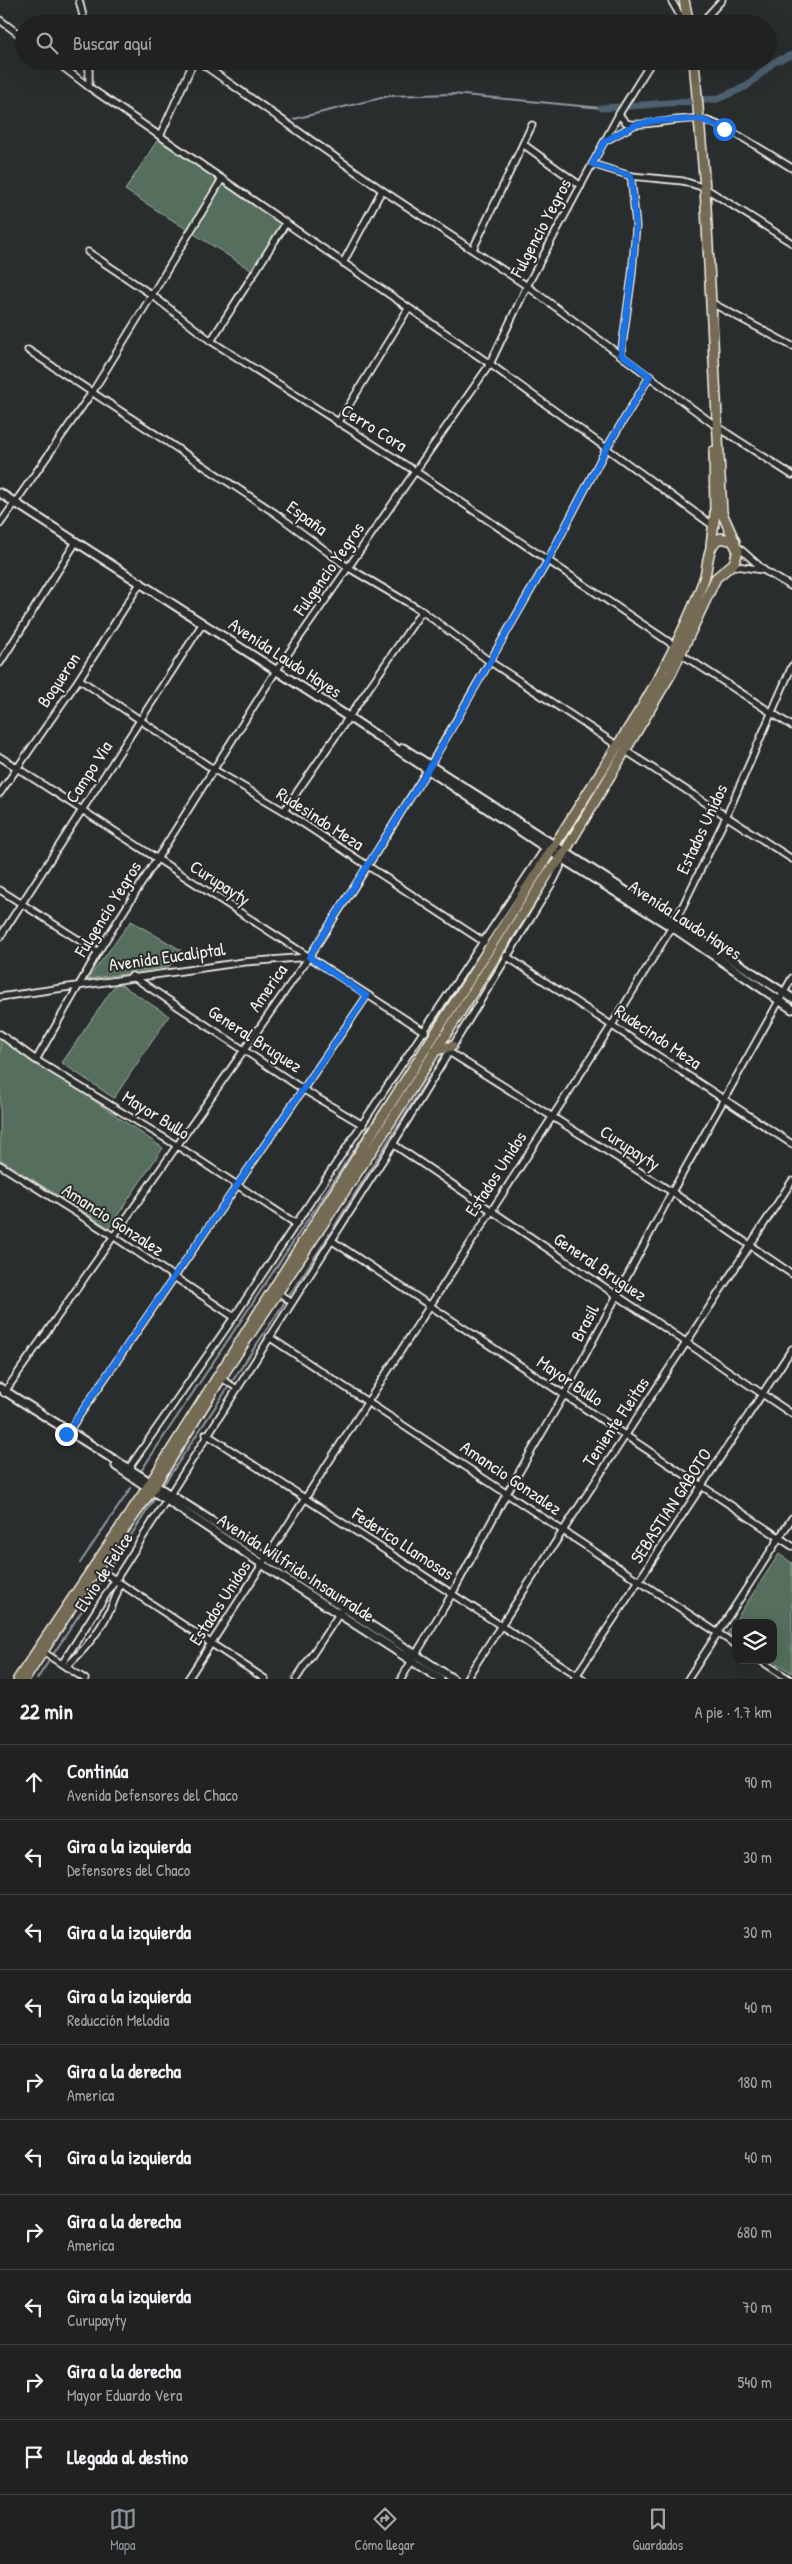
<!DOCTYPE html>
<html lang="es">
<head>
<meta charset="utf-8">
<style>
	:root { --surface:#202222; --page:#2d2f2f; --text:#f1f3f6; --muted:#a2a4a5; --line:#3d3f40; --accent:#8c9099 }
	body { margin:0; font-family:"Patrick Hand",sans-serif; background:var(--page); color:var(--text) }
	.controls { position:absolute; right:15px; bottom:15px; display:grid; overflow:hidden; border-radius:10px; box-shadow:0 5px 20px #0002 }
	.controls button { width:45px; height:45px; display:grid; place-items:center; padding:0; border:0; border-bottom:1px solid var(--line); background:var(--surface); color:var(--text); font:25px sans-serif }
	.stop { position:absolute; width:15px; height:15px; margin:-11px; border:4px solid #1a73e8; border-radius:50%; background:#fff }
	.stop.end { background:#1a73e8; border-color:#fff; box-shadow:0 1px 5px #0008 }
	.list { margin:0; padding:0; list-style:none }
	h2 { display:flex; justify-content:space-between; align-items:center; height:65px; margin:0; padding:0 20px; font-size:21px }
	h2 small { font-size:16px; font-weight:400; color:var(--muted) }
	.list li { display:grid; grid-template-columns:32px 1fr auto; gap:15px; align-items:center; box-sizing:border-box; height:75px; padding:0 20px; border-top:1px solid var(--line) }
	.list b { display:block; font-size:19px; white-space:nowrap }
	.list p { margin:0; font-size:16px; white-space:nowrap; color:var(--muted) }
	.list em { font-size:16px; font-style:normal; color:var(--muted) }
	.icon { flex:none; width:28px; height:28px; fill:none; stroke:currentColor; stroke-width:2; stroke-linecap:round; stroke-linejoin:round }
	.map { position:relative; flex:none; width:792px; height:1679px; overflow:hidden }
	.search { position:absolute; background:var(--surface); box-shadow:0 5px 20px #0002; left:15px; right:15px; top:15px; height:55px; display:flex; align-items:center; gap:12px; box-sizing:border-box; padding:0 18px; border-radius:28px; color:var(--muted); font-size:19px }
	.sheet { height:815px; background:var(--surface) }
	nav { display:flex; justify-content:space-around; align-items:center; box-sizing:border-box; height:70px; border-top:1px solid var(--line); background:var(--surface); font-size:14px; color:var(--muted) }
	nav a { display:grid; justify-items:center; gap:2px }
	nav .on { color:var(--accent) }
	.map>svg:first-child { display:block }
	.green { fill:#546e5d; stroke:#a4b0a2 }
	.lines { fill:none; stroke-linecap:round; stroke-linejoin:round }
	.stream { stroke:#909aa0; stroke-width:2 }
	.canal { stroke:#4e6070; stroke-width:7 }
	.pedestrian-casing { stroke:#f4f1e8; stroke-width:8 }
	.minor-casing { stroke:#f4f1e8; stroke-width:9 }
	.tertiary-casing { stroke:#f4f1e8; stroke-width:11 }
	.trunk-casing { stroke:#f4f1e8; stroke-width:12 }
	.pedestrian { stroke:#2a2d2e; stroke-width:4.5 }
	.minor { stroke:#2a2d2e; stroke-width:5.5 }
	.tertiary { stroke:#2a2d2e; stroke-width:7 }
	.trunk { stroke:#746b52; stroke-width:9 }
	.route { stroke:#1a73e8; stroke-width:6 }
	.labels { text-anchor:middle; stroke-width:4; stroke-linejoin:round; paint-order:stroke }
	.street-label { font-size:18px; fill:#f4f1e8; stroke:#2a2d2e }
</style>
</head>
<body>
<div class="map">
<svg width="792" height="1679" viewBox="0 0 792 1679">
	<rect width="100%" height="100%" fill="#2a2d2e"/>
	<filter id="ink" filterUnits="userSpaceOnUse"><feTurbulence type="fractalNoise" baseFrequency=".02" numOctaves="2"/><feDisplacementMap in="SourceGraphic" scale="10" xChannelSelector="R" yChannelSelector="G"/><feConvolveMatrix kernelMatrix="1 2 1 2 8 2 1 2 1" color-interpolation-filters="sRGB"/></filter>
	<g filter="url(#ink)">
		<g class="green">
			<path d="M160 136 286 223 254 272 125 190Z"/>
			<path d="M131 921 181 950 169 967 88 979Z"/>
			<path d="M117 982 169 1016 114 1098 62 1063Z"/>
			<path d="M0 1036 163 1148 109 1228 0 1159Z"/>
			<path d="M779 1554 792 1563V1673L771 1660H773V1623H736V1638L727 1633Z"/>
		</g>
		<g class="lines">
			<g class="stream">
				<path d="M294 119 389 96 453 94 602 108"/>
				<path d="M141 1471 417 1055"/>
				<path d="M162 1487 320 1249 428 1078"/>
				<path d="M80 1563 131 1488"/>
				<path d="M110 1568 155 1498"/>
				<path d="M37 1679 104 1577"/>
			</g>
			<g class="canal">
				<path d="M630 106 717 99 747 86 774 62 792 55"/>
				<path d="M602 108 618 107"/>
			</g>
			<g class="pedestrian-casing">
				<g id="pedestrian">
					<path d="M279 1293 291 1302"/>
					<path d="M221 1378 236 1388"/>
				</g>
			</g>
			<g class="minor-casing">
				<g id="minor">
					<path d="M79 0 85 24"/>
					<path d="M671 0 681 17"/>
					<path d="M0 20 24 38"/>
					<path d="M700 24 722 0"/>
					<path d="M55 61 89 87"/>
					<path d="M89 61V87L490 364 715 527"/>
					<path d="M198 61 382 190 527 286 716 426 792 475"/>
					<path d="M619 114C621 117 624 121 627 123 635 128 683 117 700 119 726 124 768 154 792 168"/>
					<path d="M160 136 194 61"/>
					<path d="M607 140 634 125"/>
					<path d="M523 144 581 186"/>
					<path d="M592 164 631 176 683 181 705 188 792 243"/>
					<path d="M473 249 532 125"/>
					<path d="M88 252 152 295 222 179"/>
					<path d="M343 263 382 190"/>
					<path d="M710 302 792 346"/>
					<path d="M211 341 286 223"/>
					<path d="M28 350 275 513 349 568 422 611 489 661 618 746"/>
					<path d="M621 355 632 275 636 226 631 176"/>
					<path d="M338 423 408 309"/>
					<path d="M0 524 93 391 152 295 211 341 415 471 675 646"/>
					<path d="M738 547 765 571 792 587"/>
					<path d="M730 565 763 570"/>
					<path d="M681 654 792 726"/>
					<path d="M0 663 76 542"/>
					<path d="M79 679 213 769 284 811 484 942"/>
					<path d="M626 751 792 859"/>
					<path d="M0 757 425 1032"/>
					<path d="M0 793 79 679 141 582"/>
					<path d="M284 811 422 611"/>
					<path d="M0 890 98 952"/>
					<path d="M0 937 203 623"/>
					<path d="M506 956 792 1144"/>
					<path d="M132 976 304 1090 363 1125"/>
					<path d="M0 997 244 962 309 957"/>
					<path d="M0 1034 36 1060 176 1145 295 1223"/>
					<path d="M449 1052 672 1192 792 1274"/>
					<path d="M36 1060 98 952 276 671 490 364 527 286 619 114 652 61"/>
					<path d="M393 1144 792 1414"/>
					<path d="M0 1165 113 1236 234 1317"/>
					<path d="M331 1240 792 1546"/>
					<path d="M269 1337 736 1645"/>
					<path d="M4 1393 309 957 367 867 428 769 547 562 606 449 650 376"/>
					<path d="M206 1434 583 1679"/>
					<path d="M66 1435 367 996"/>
					<path d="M132 1473 131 1465 234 1317 546 847"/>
					<path d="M97 1568 265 1679"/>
					<path d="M43 1652 85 1679"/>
					<path d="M760 1660 789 1679"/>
					<path d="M62 1664 393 1144 554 880 560 868 561 860"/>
					<path d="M66 1667C90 1645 111 1616 120 1584"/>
					<path d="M188 1679 612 1025 675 922 726 817 792 666"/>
					<path d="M296 1679 341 1611"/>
					<path d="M401 1679 452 1594 507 1493 564 1395 672 1192 792 978"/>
					<path d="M466 1679 792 1181"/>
					<path d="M574 1679 792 1349"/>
					<path d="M688 1679 792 1518"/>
				</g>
			</g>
			<g class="tertiary-casing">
				<g id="tertiary">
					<path d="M0 493 350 718 561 858 672 927 792 1009"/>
					<path d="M403 748 792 998"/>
					<path d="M0 1388 196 1511 453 1679"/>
					<path d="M116 1466 271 1570 440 1679"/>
				</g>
			</g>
			<g class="trunk-casing">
				<g id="trunk">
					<path d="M684 0 689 24"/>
					<path d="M694 61 705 188 722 513 735 542"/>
					<path d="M711 545 715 513 714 451"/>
					<path d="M434 1051 452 1046"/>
					<path d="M18 1679 149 1485 642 707C666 666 688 623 704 579 709 565 706 544 721 538L733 541 738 551 734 563 716 578 671 674 561 858 549 872 386 1129 221 1378 150 1493 97 1568 25 1679"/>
				</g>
			</g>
			<use href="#pedestrian" class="pedestrian"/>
			<use href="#minor" class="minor"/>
			<use href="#tertiary" class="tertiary"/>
			<use href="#trunk" class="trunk"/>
		</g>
	</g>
	<g class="lines" filter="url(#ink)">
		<path class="route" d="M66 1434 367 996 309 957 428 770 547 562 606 449 650 376 621 354 632 275 636 226 631 176 592 164 605 141 634 125 655 121 700 119 724 129"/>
	</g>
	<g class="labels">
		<g class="street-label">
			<text transform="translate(541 228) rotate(-62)" y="6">Fulgencio Yegros</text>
			<text transform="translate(374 428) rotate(32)" y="6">Cerro Cora</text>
			<text transform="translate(307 518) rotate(36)" y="6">España</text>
			<text transform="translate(329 569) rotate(-55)" y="6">Fulgencio Yegros</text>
			<text transform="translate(285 658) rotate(33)" y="6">Avenida Laudo Hayes</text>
			<text transform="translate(59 680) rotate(-56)" y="6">Boqueron</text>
			<text transform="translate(89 772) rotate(-57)" y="6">Campo Via</text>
			<text transform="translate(320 819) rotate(33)" y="6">Rudesindo Meza</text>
			<text transform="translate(702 829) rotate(-65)" y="6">Estados Unidos</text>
			<text transform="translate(220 883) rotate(33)" y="6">Curupayty</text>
			<text transform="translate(108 909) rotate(-58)" y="6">Fulgencio Yegros</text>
			<text transform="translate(685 920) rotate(33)" y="6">Avenida Laudo Hayes</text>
			<text transform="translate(167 957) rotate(-8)" y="6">Avenida Eucaliptal</text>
			<text transform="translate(268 988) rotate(-55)" y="6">America</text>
			<text transform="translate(658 1037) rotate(34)" y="6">Rudecindo Meza</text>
			<text transform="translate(255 1039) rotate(33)" y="6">General Bruguez</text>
			<text transform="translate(156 1115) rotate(32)" y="6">Mayor Bullo</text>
			<text transform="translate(630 1148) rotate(33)" y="6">Curupayty</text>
			<text transform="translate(496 1174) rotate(-57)" y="6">Estados Unidos</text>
			<text transform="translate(113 1220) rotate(33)" y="6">Amancio Gonzalez</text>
			<text transform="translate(600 1267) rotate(34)" y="6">General Bruguez</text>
			<text transform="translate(585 1323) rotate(-62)" y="6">Brasil</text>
			<text transform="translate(570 1381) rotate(34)" y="6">Mayor Bullo</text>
			<text transform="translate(616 1422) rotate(-56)" y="6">Teniente Fleitas</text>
			<text transform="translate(511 1478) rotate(34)" y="6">Amancio Gonzalez</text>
			<text transform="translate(671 1506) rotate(-57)" y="6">SEBASTIAN GABOTO</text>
			<text transform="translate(403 1544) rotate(33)" y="6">Federico Llamosas</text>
			<text transform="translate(296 1568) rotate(33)" y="6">Avenida Wilfrido Insaurralde</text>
			<text transform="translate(104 1572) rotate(-57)" y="6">Elvio de Felice</text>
			<text transform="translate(220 1603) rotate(-57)" y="6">Estados Unidos</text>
		</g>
	</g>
</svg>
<div class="controls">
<button><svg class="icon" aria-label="layers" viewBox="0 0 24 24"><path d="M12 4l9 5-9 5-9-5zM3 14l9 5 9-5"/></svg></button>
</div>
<div class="stop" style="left:724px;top:129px"></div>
<div class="stop end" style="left:66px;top:1434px"></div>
<div class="search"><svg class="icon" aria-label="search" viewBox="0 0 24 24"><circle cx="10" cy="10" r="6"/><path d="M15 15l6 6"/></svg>Buscar aquí</div>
</div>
<section class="sheet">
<h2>22 min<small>A pie · 1.7 km</small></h2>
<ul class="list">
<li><svg class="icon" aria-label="ahead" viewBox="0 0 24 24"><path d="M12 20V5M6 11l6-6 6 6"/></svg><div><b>Continúa</b><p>Avenida Defensores del Chaco</p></div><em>90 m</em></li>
<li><svg class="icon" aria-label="left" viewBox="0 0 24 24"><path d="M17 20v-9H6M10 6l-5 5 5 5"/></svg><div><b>Gira a la izquierda</b><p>Defensores del Chaco</p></div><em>30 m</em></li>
<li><svg class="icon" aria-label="left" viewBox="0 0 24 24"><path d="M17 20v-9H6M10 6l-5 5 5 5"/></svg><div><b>Gira a la izquierda</b></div><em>30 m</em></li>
<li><svg class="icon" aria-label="left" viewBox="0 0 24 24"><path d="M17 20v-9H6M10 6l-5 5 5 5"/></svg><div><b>Gira a la izquierda</b><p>Reducción Melodia</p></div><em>40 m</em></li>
<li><svg class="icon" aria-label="right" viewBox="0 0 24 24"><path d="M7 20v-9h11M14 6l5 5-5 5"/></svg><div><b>Gira a la derecha</b><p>America</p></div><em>180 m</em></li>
<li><svg class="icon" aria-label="left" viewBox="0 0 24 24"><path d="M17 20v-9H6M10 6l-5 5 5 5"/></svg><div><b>Gira a la izquierda</b></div><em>40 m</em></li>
<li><svg class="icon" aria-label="right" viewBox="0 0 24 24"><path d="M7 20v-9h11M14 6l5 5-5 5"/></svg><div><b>Gira a la derecha</b><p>America</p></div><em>680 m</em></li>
<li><svg class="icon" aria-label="left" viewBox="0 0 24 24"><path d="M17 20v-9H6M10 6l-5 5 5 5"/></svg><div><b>Gira a la izquierda</b><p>Curupayty</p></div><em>70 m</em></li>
<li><svg class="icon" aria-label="right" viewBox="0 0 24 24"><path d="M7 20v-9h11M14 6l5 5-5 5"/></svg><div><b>Gira a la derecha</b><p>Mayor Eduardo Vera</p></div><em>540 m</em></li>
<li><svg class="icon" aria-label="arrive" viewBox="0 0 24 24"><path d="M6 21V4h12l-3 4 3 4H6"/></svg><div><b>Llegada al destino</b></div></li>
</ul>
</section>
<nav>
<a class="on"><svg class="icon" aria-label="map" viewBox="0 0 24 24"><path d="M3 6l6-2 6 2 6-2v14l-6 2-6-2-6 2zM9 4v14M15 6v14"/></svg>Mapa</a>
<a><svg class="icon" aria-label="directions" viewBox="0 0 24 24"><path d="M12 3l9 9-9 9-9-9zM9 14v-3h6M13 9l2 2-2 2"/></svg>Cómo llegar</a>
<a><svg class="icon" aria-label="saved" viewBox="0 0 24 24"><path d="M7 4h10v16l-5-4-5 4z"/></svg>Guardados</a>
</nav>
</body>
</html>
